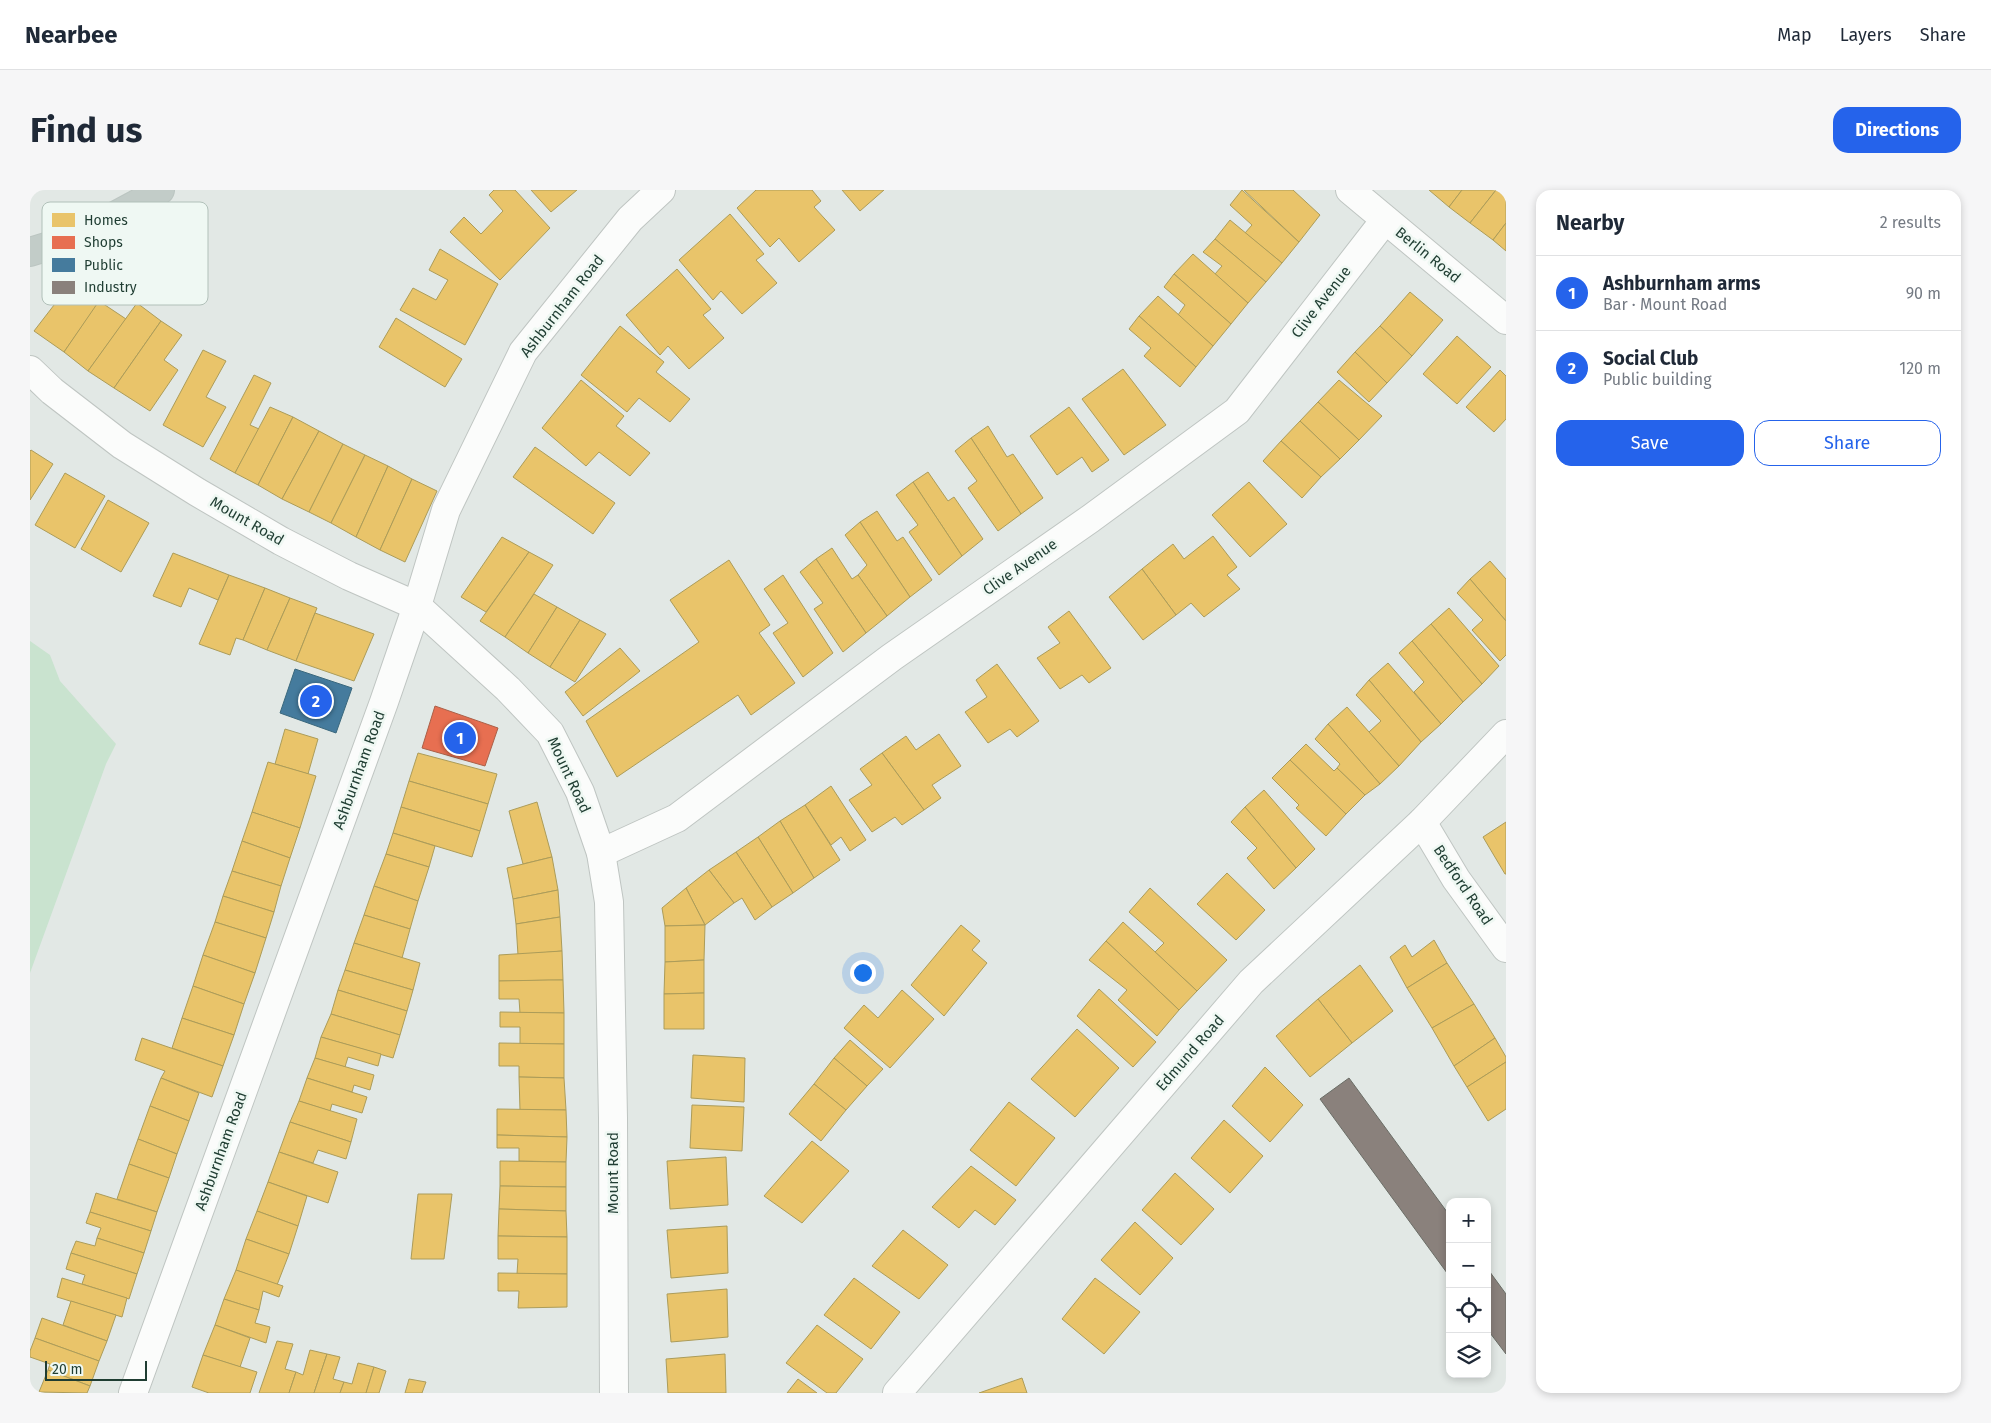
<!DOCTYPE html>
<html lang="en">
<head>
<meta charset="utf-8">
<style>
	:root { --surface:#fff; --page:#f6f6f7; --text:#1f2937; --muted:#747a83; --line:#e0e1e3; --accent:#2563eb }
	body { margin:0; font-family:"Fira Sans",sans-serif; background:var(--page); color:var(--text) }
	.controls { position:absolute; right:15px; bottom:15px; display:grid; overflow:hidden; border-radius:10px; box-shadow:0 2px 8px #0003 }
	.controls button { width:45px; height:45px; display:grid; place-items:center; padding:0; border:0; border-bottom:1px solid var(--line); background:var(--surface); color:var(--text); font:25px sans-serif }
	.scale { position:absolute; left:15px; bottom:12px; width:102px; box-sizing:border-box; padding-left:5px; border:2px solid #1f3d32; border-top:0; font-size:14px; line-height:18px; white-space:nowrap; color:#1f3d32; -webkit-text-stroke:4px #eff8f3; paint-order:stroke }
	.you { position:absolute; left:832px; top:782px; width:18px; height:18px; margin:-12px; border:4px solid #fff; border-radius:50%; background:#1a73e8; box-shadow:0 0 0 8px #1a73e833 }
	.badge { display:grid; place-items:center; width:32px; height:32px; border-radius:50%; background:var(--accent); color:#fff; font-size:16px; font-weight:700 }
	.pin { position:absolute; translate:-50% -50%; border:2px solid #fff; box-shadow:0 1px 5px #0006 }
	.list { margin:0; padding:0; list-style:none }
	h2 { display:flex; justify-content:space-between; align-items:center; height:65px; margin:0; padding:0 20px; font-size:21px }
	h2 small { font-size:16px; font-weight:400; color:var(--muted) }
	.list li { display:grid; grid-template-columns:32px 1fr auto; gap:15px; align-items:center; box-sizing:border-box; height:75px; padding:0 20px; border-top:1px solid var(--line) }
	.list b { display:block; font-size:19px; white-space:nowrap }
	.list p { margin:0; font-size:16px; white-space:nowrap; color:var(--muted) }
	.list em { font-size:16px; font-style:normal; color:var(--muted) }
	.actions { display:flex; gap:10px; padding:15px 20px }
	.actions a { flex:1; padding:11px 0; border:1px solid var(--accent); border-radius:15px; text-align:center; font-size:18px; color:var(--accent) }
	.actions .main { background:var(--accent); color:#fff }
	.icon { flex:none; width:28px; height:28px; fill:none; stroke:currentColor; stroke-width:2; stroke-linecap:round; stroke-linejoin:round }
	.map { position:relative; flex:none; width:1476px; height:1203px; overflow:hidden; border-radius:15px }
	header { display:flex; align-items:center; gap:30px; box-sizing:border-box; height:70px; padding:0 25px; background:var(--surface); border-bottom:1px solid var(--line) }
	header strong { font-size:24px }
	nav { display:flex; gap:28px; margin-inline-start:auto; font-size:18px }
	.intro { display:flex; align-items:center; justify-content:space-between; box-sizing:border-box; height:120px; padding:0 30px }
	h1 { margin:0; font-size:35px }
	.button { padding:12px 22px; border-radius:15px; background:var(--accent); color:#fff; font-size:18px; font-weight:700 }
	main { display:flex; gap:30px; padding:0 30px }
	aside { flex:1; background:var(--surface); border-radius:15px; box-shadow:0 2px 8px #0003 }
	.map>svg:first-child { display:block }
	.green { fill:#c9e3cf }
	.homes { fill:#e9c46a; stroke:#ac9c59 }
	.shops { fill:#e76f51; stroke:#ab6048 }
	.public { fill:#457b9d; stroke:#3a687d }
	.industry { fill:#8a817c; stroke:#6a6d66 }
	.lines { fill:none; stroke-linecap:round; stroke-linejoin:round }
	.minor-casing { stroke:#bfc5c2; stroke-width:30 }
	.trunk-casing { stroke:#bbc5c1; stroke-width:30 }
	.minor { stroke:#fbfcfb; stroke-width:28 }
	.trunk { stroke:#c2ccc8; stroke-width:28 }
	.labels { text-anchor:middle; stroke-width:5; stroke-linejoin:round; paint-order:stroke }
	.street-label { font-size:15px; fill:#1f3d32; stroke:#eff8f3 }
	.key { fill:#eff8f3; stroke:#b1c0b9; stroke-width:1 }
	.key-label { font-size:14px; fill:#1f3d32 }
</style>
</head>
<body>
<header>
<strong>Nearbee</strong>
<nav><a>Map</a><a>Layers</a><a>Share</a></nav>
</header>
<div class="intro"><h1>Find us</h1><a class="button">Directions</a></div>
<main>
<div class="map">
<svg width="1476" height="1203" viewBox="0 0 1476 1203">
	<rect width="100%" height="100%" fill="#e2e8e5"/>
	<path class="green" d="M0 451 20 465 30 491 86 554 76 574 0 783Z"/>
	<g class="homes">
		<path d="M464 0H485L520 38 470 90 420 42 434 27 451 44 473 21 459 5Z"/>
		<path d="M501 0H547L521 22Z"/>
		<path d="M726 0H782L791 11 784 17 805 40 769 72 749 48 740 57 707 18Z"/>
		<path d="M812 0H854L830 21Z"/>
		<path d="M1212 0 1269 52 1252 73 1215 43 1222 35 1200 15Z"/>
		<path d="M1214 0H1263L1290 25 1269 52Z"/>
		<path d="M1399 0H1432L1419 17Z"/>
		<path d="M1432 0H1466L1440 33 1419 17Z"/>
		<path d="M1466 0H1476V33L1463 50 1440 33Z"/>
		<path d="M700 24 734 64 726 70 747 93 712 124 691 101 683 110 649 70Z"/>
		<path d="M1200 30 1252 73 1236 92 1185 49Z"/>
		<path d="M1476 33V61L1463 50Z"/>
		<path d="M1185 49 1236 92 1218 113 1185 84 1192 76 1173 62Z"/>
		<path d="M410 59 468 94 435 155 370 120 383 98 406 110 418 90 399 80Z"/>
		<path d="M1163 64 1218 113 1201 134 1144 84Z"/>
		<path d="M67 75 86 88 34 162 4 141 31 106 41 113Z"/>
		<path d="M647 79 681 119 673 125 694 148 659 179 638 156 630 165 596 125Z"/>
		<path d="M1144 84 1201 134 1183 156 1148 125 1155 115 1134 97Z"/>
		<path d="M1380 102 1413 130 1382 166 1350 136Z"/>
		<path d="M1128 106 1183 156 1166 177 1109 126Z"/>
		<path d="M69 111 96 129 58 181 34 162Z"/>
		<path d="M107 113 131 131 84 198 58 181Z"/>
		<path d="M1109 126 1166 177 1150 197 1114 166 1121 158 1099 139Z"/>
		<path d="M366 128 432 169 415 197 349 157Z"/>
		<path d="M131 131 152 145 134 170 148 180 120 221 84 198Z"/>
		<path d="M590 136 634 172 626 182 660 209 640 232 609 208 597 222 551 185Z"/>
		<path d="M1350 136 1382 166 1357 193 1325 162Z"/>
		<path d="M1427 146 1461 177 1427 214 1393 184Z"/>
		<path d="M173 160 196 171 176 207 196 217 173 257 133 235Z"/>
		<path d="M1325 162 1357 193 1339 212 1307 182Z"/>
		<path d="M1093 179 1136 235 1094 265 1052 209Z"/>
		<path d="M1470 180 1476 186V229L1464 242 1436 217Z"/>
		<path d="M224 185 241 193 220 235 229 239 205 283 180 269Z"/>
		<path d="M551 190 594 226 586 236 620 263 600 286 569 262 556 276 512 238Z"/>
		<path d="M1309 190 1352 226 1329 250 1288 212Z"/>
		<path d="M1288 212 1329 250 1310 269 1270 231Z"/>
		<path d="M240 217 263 227 228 295 205 283Z"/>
		<path d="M1039 217 1079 270 1062 282 1052 267 1027 285 1000 246Z"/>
		<path d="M263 227 289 241 252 309 228 295Z"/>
		<path d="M1270 231 1310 269 1291 287 1251 251Z"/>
		<path d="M958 236 977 267 983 264 1013 308 991 324 941 248Z"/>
		<path d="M289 241 313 254 279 322 252 309Z"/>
		<path d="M941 248 991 324 968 341 938 298 947 291 925 261Z"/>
		<path d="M1251 251 1291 287 1272 308 1233 271Z"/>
		<path d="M313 254 335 265 301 333 279 322Z"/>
		<path d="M505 257 585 313 563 344 483 287Z"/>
		<path d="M1 260 23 274 0 310V261Z"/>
		<path d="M335 265 358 276 326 347 301 333Z"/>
		<path d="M358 276 382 289 350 360 326 347Z"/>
		<path d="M898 282 918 311 924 307 953 349 932 366 883 292Z"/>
		<path d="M35 283 75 306 45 358 5 335Z"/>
		<path d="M382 289 407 301 375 372 350 360Z"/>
		<path d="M883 292 932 366 909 385 879 342 888 335 866 305Z"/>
		<path d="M1219 292 1257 334 1220 367 1182 325Z"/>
		<path d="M78 310 119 333 91 382 51 359Z"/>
		<path d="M847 321 867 351 873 347 902 390 880 407 830 332Z"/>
		<path d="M830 332 880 407 857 426 828 385 837 375 815 345Z"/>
		<path d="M1183 346 1207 377 1197 385 1210 399 1174 427 1161 413 1146 425 1112 379 1143 354 1154 369Z"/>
		<path d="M472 347 499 362 456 422 431 407Z"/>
		<path d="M802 358 822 389 828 385 857 426 836 443 786 369Z"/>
		<path d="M499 362 523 375 475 447 450 431Z"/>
		<path d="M143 363 199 385 188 410 159 398 151 417 123 406Z"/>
		<path d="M786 369 836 443 813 462 784 419 793 413 770 382Z"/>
		<path d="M699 370 740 435 729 443 765 493 721 525 708 505 587 587 556 531 669 452 640 410Z"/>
		<path d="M1460 371 1476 389V431L1440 389Z"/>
		<path d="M1112 379 1146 425 1113 450 1079 407Z"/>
		<path d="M199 385 235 398 213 450 206 448 200 465 169 454Z"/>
		<path d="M753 385 803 463 773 487 743 443 758 433 734 399Z"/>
		<path d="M1440 389 1476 431V465L1470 471 1442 440 1453 430 1427 403Z"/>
		<path d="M235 398 260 408 237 460 213 450Z"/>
		<path d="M504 404 527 417 498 463 475 447Z"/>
		<path d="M260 408 287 418 266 471 237 460Z"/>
		<path d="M527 417 550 430 520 477 498 463Z"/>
		<path d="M1419 418 1469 476 1452 494 1401 434Z"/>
		<path d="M1039 421 1081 478 1059 493 1052 485 1030 499 1007 468 1030 453 1018 437Z"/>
		<path d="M285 423 344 444 324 491 266 471Z"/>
		<path d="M550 430 576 444 545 492 520 477Z"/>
		<path d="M1401 434 1452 494 1433 512 1382 451Z"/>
		<path d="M1382 451 1433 512 1411 534 1384 502 1394 492 1369 463Z"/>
		<path d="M590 458 610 481 553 526 535 502Z"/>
		<path d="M1358 473 1411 534 1391 552 1339 490Z"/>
		<path d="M967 474 1009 531 987 547 980 539 958 553 935 522 957 507 946 490Z"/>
		<path d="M1339 490 1391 552 1369 576 1339 542 1351 531 1326 505Z"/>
		<path d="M1317 517 1369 576 1350 594 1298 534Z"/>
		<path d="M1298 534 1350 594 1335 605 1307 578 1310 574 1285 549Z"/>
		<path d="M255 539 288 549 278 584 245 574Z"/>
		<path d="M909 544 931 576 902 595 911 608 894 620 852 563 876 546 886 560Z"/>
		<path d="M1276 554 1304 581 1307 578 1335 605 1316 624 1260 570Z"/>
		<path d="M388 563 467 584 458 614 379 591Z"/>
		<path d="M852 563 894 620 872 635 865 627 842 642 819 610 842 595 830 579Z"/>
		<path d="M1260 570 1316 624 1296 646 1266 618 1269 615 1242 588Z"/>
		<path d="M238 572 286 586 270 638 222 622Z"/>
		<path d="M379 591 458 614 450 641 371 617Z"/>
		<path d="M801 596 836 650 820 661 811 647 801 655 775 615Z"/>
		<path d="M1234 600 1285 659 1266 678 1215 617Z"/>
		<path d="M507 612 522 667 493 674 479 621Z"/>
		<path d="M775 615 810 670 784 688 750 631Z"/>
		<path d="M371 617 450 641 442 667 363 643Z"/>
		<path d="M1215 617 1266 678 1244 699 1217 668 1227 658 1201 632Z"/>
		<path d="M222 622 270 638 260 668 212 651Z"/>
		<path d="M750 631 784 688 763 703 728 647Z"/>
		<path d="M1476 632V684H1475L1453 647Z"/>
		<path d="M363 643 405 656 399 677 356 664Z"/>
		<path d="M728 647 763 703 742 717 706 662Z"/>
		<path d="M212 651 260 668 251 696 202 681Z"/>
		<path d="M706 662 742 717 725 730 712 708 704 713 679 680Z"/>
		<path d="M356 664 399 677 388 711 344 696Z"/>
		<path d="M522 667 528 700 483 709 477 678Z"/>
		<path d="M679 680 704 713 675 735 656 698Z"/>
		<path d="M202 681 251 696 244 722 193 706Z"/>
		<path d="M1197 683 1235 720 1206 750 1167 714Z"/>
		<path d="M344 696 388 711 380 739 334 725Z"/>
		<path d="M656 698 675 735 635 736 632 718Z"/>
		<path d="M1120 698 1197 770 1167 801 1125 762 1134 753 1099 722Z"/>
		<path d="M528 700 530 727 486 734 483 709Z"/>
		<path d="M193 706 244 722 236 748 185 732Z"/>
		<path d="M334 725 380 739 372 768 324 753Z"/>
		<path d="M530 727 532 761 488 765 486 734Z"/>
		<path d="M185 732 236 748 225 783 173 765Z"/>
		<path d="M1093 732 1167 801 1149 820 1076 751Z"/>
		<path d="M675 735 674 770 635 772V736Z"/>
		<path d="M931 735 950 751 942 760 957 773 914 826 881 795Z"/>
		<path d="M1404 750 1417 773 1377 798 1360 767 1375 755 1382 767Z"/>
		<path d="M1076 751 1149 820 1127 846 1088 810 1097 800 1059 770Z"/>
		<path d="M324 753 390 773 383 800 315 780Z"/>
		<path d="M532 761 533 790 469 791V765Z"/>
		<path d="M173 765 225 783 214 814 163 796Z"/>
		<path d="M674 770V803L634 804 635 772Z"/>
		<path d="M1417 773 1444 814 1402 838 1377 798Z"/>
		<path d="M1330 775 1363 821 1322 853 1288 809Z"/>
		<path d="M315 780 383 800 377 821 308 800Z"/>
		<path d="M519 790H533L534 823H490L489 809H469V791Z"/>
		<path d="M163 796 214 814 204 845 152 828Z"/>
		<path d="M1069 799 1126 852 1103 877 1047 826Z"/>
		<path d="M308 800 377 821 370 845 301 824Z"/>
		<path d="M872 800 904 829 860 878 814 838 834 815 848 828Z"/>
		<path d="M674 803V839H634V804Z"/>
		<path d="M1288 809 1322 853 1280 887 1246 846Z"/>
		<path d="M1444 814 1465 848 1424 876 1402 838Z"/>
		<path d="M470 822 534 823V854H490V837H470Z"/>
		<path d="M301 824 370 845 363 868 291 847Z"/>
		<path d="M152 828 204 845 193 876 142 858Z"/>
		<path d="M1047 839 1089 878 1045 927 1001 889Z"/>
		<path d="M291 847 351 864 348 876 318 867 315 877 285 868Z"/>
		<path d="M112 848 193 876 182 907 131 888 135 881 105 870Z"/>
		<path d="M1465 848 1476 867V872L1437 897 1424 876Z"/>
		<path d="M820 850 853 879 837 896 804 868Z"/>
		<path d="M469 853 534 854V888L489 887V876H469Z"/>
		<path d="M663 865 715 868 714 912 661 908Z"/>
		<path d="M285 868 344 885 340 900 324 895 322 902 277 888Z"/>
		<path d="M804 868 837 896 816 920 784 894Z"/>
		<path d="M1476 872V919L1458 931 1437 897Z"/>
		<path d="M1235 877 1273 915 1240 952 1202 916Z"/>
		<path d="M489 887 534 888 536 920H490Z"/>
		<path d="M131 888 169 903 159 931 120 916Z"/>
		<path d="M277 888 337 907 332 923 302 914 300 921 269 911Z"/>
		<path d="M784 894 816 920 791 951 759 924Z"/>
		<path d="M269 911 327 929 321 952 260 932Z"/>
		<path d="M979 912 1025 948 986 996 940 960Z"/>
		<path d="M662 915 714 917 712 961 660 958Z"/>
		<path d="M120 916 159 931 147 964 108 949Z"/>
		<path d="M467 919 536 920 537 947 467 945Z"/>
		<path d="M1194 930 1233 966 1200 1003 1161 968Z"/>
		<path d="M260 932 321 952 316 969 288 960 283 973 249 962Z"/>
		<path d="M467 945 537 947 536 972 489 971V958H467Z"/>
		<path d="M108 949 147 964 139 988 99 974Z"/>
		<path d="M782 951 819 981 772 1033 734 1006Z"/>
		<path d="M249 962 308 982 298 1013 238 992Z"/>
		<path d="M696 967 698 1015 640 1019 637 971Z"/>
		<path d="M470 971 536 972V997L470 996Z"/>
		<path d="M99 974 139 988 127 1022 87 1009Z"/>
		<path d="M941 976 986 1010 965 1035 945 1020 929 1038 902 1017Z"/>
		<path d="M1145 983 1184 1019 1151 1055 1112 1020Z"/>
		<path d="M238 992 277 1006 268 1036 227 1021Z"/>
		<path d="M470 996 536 997V1021L469 1019Z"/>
		<path d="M66 1003 127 1022 121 1041 60 1022Z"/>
		<path d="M388 1004H422L414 1069H381Z"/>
		<path d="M469 1019 536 1021 537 1047 468 1046Z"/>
		<path d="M227 1021 268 1036 259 1064 216 1049Z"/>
		<path d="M60 1022 121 1041 114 1063 67 1048 71 1038 56 1033Z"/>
		<path d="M1105 1032 1143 1068 1110 1105 1071 1070Z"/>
		<path d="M697 1036 698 1083 641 1088 637 1040Z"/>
		<path d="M873 1040 918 1075 889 1109 842 1076Z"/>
		<path d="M468 1046 537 1047V1084H487L488 1069H468Z"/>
		<path d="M67 1048 114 1063 107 1084 41 1063 46 1051 65 1056Z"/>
		<path d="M216 1049 259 1064 247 1095 206 1080Z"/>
		<path d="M41 1063 107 1084 99 1109 52 1094 55 1085 36 1079Z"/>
		<path d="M206 1080 253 1096 249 1107 233 1101 229 1120 194 1109Z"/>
		<path d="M468 1083 537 1084V1117L488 1118 489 1101H468Z"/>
		<path d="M32 1088 97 1108 92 1127 27 1107Z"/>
		<path d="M824 1088 870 1122 841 1159 794 1125Z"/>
		<path d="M1065 1088 1110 1122 1074 1164 1032 1129Z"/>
		<path d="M697 1099 698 1147 641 1152 637 1104Z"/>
		<path d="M194 1109 229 1120 225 1133 240 1137 236 1153 185 1135Z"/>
		<path d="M41 1111 86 1125 77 1151 33 1135Z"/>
		<path d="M12 1128 77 1151 69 1171 5 1148Z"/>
		<path d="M185 1135 220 1148 210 1177 173 1165Z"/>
		<path d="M787 1135 833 1169 806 1203H797L756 1173Z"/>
		<path d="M5 1148 69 1171 60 1196 18 1180 20 1174 0 1167V1161Z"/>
		<path d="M247 1151 263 1154 255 1179 266 1182 259 1203H229Z"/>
		<path d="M280 1160 297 1164 284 1203H259L266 1182 273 1185Z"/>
		<path d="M297 1164 310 1167 303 1189 314 1192 310 1203H284Z"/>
		<path d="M695 1164 696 1203H638L636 1169Z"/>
		<path d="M173 1165 227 1182 220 1203H179L162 1197Z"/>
		<path d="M328 1173 344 1177 336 1203H310L314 1192 322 1194Z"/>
		<path d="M344 1177 356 1181 349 1203H336Z"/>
		<path d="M18 1180 60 1196 57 1203 9 1202Z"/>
		<path d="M992 1188 997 1203H949Z"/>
		<path d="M379 1189 396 1192 392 1203H375Z"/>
		<path d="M768 1189 787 1203H757Z"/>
	</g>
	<path class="shops" d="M405 516 468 538 455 576 392 558Z"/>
	<path class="public" d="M265 479 322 498 306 543 250 523Z"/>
	<g class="industry">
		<path d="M1319 888 1420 1026V1087L1290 909Z"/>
		<path d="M1457 1078 1476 1104V1164L1457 1139Z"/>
	</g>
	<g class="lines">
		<g class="minor-casing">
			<g id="minor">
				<path d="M1320 0 1476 130"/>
				<path d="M0 180 22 201 92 255 167 302 251 351 319 386 387 416 478 499 520 543 550 602 571 663 579 712 583 928 584 1203"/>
				<path d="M1392 632 1426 689 1476 758"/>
				<path d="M571 663 647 628 862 467 1060 329 1207 221 1355 30"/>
				<path d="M103 1203 354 512 387 416 416 320 493 162 600 29 631 0"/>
				<path d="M867 1203 1221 792 1392 632 1476 544"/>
			</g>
		</g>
		<g class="trunk-casing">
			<path id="trunk" d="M0 62 42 49 107 14 130 0"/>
		</g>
		<use href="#minor" class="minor"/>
		<use href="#trunk" class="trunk"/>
	</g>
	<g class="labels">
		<g class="street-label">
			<text transform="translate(1398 65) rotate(39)" y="5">Berlin Road</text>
			<text transform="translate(1291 112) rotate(-52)" y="5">Clive Avenue</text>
			<text transform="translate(532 116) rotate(-52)" y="5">Ashburnham Road</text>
			<text transform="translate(217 331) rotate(30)" y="5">Mount Road</text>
			<text transform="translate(990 377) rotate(-35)" y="5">Clive Avenue</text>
			<text transform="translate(329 580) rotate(-70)" y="5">Ashburnham Road</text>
			<text transform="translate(539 585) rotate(65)" y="5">Mount Road</text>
			<text transform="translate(1433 695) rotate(56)" y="5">Bedford Road</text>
			<text transform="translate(1160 863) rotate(-49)" y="5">Edmund Road</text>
			<text transform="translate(191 961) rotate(-70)" y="5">Ashburnham Road</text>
			<text transform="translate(583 983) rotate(-90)" y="5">Mount Road</text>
		</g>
	</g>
	<rect x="12" y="12" width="166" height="103" rx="8" class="key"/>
	<rect x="22" y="23" width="23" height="14" fill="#e9c46a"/>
	<rect x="22" y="46" width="23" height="13" fill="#e76f51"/>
	<rect x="22" y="68" width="23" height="14" fill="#457b9d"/>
	<rect x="22" y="91" width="23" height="13" fill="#8a817c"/>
	<g class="key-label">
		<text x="54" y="35">Homes</text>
		<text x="54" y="57">Shops</text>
		<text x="54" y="80">Public</text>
		<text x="54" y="102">Industry</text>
	</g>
</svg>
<div class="controls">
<button>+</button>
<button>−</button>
<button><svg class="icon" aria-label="locate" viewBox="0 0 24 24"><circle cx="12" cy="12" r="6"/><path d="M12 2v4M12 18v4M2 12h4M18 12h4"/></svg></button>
<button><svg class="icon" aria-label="layers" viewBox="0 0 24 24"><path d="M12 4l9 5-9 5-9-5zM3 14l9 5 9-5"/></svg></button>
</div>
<div class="scale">20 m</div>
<div class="you"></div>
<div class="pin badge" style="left:430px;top:548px">1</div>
<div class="pin badge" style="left:286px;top:511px">2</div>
</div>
<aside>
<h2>Nearby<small>2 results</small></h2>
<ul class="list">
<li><span class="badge">1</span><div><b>Ashburnham arms</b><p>Bar · Mount Road</p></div><em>90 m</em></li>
<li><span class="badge">2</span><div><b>Social Club</b><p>Public building</p></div><em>120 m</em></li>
</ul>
<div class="actions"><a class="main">Save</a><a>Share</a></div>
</aside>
</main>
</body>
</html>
